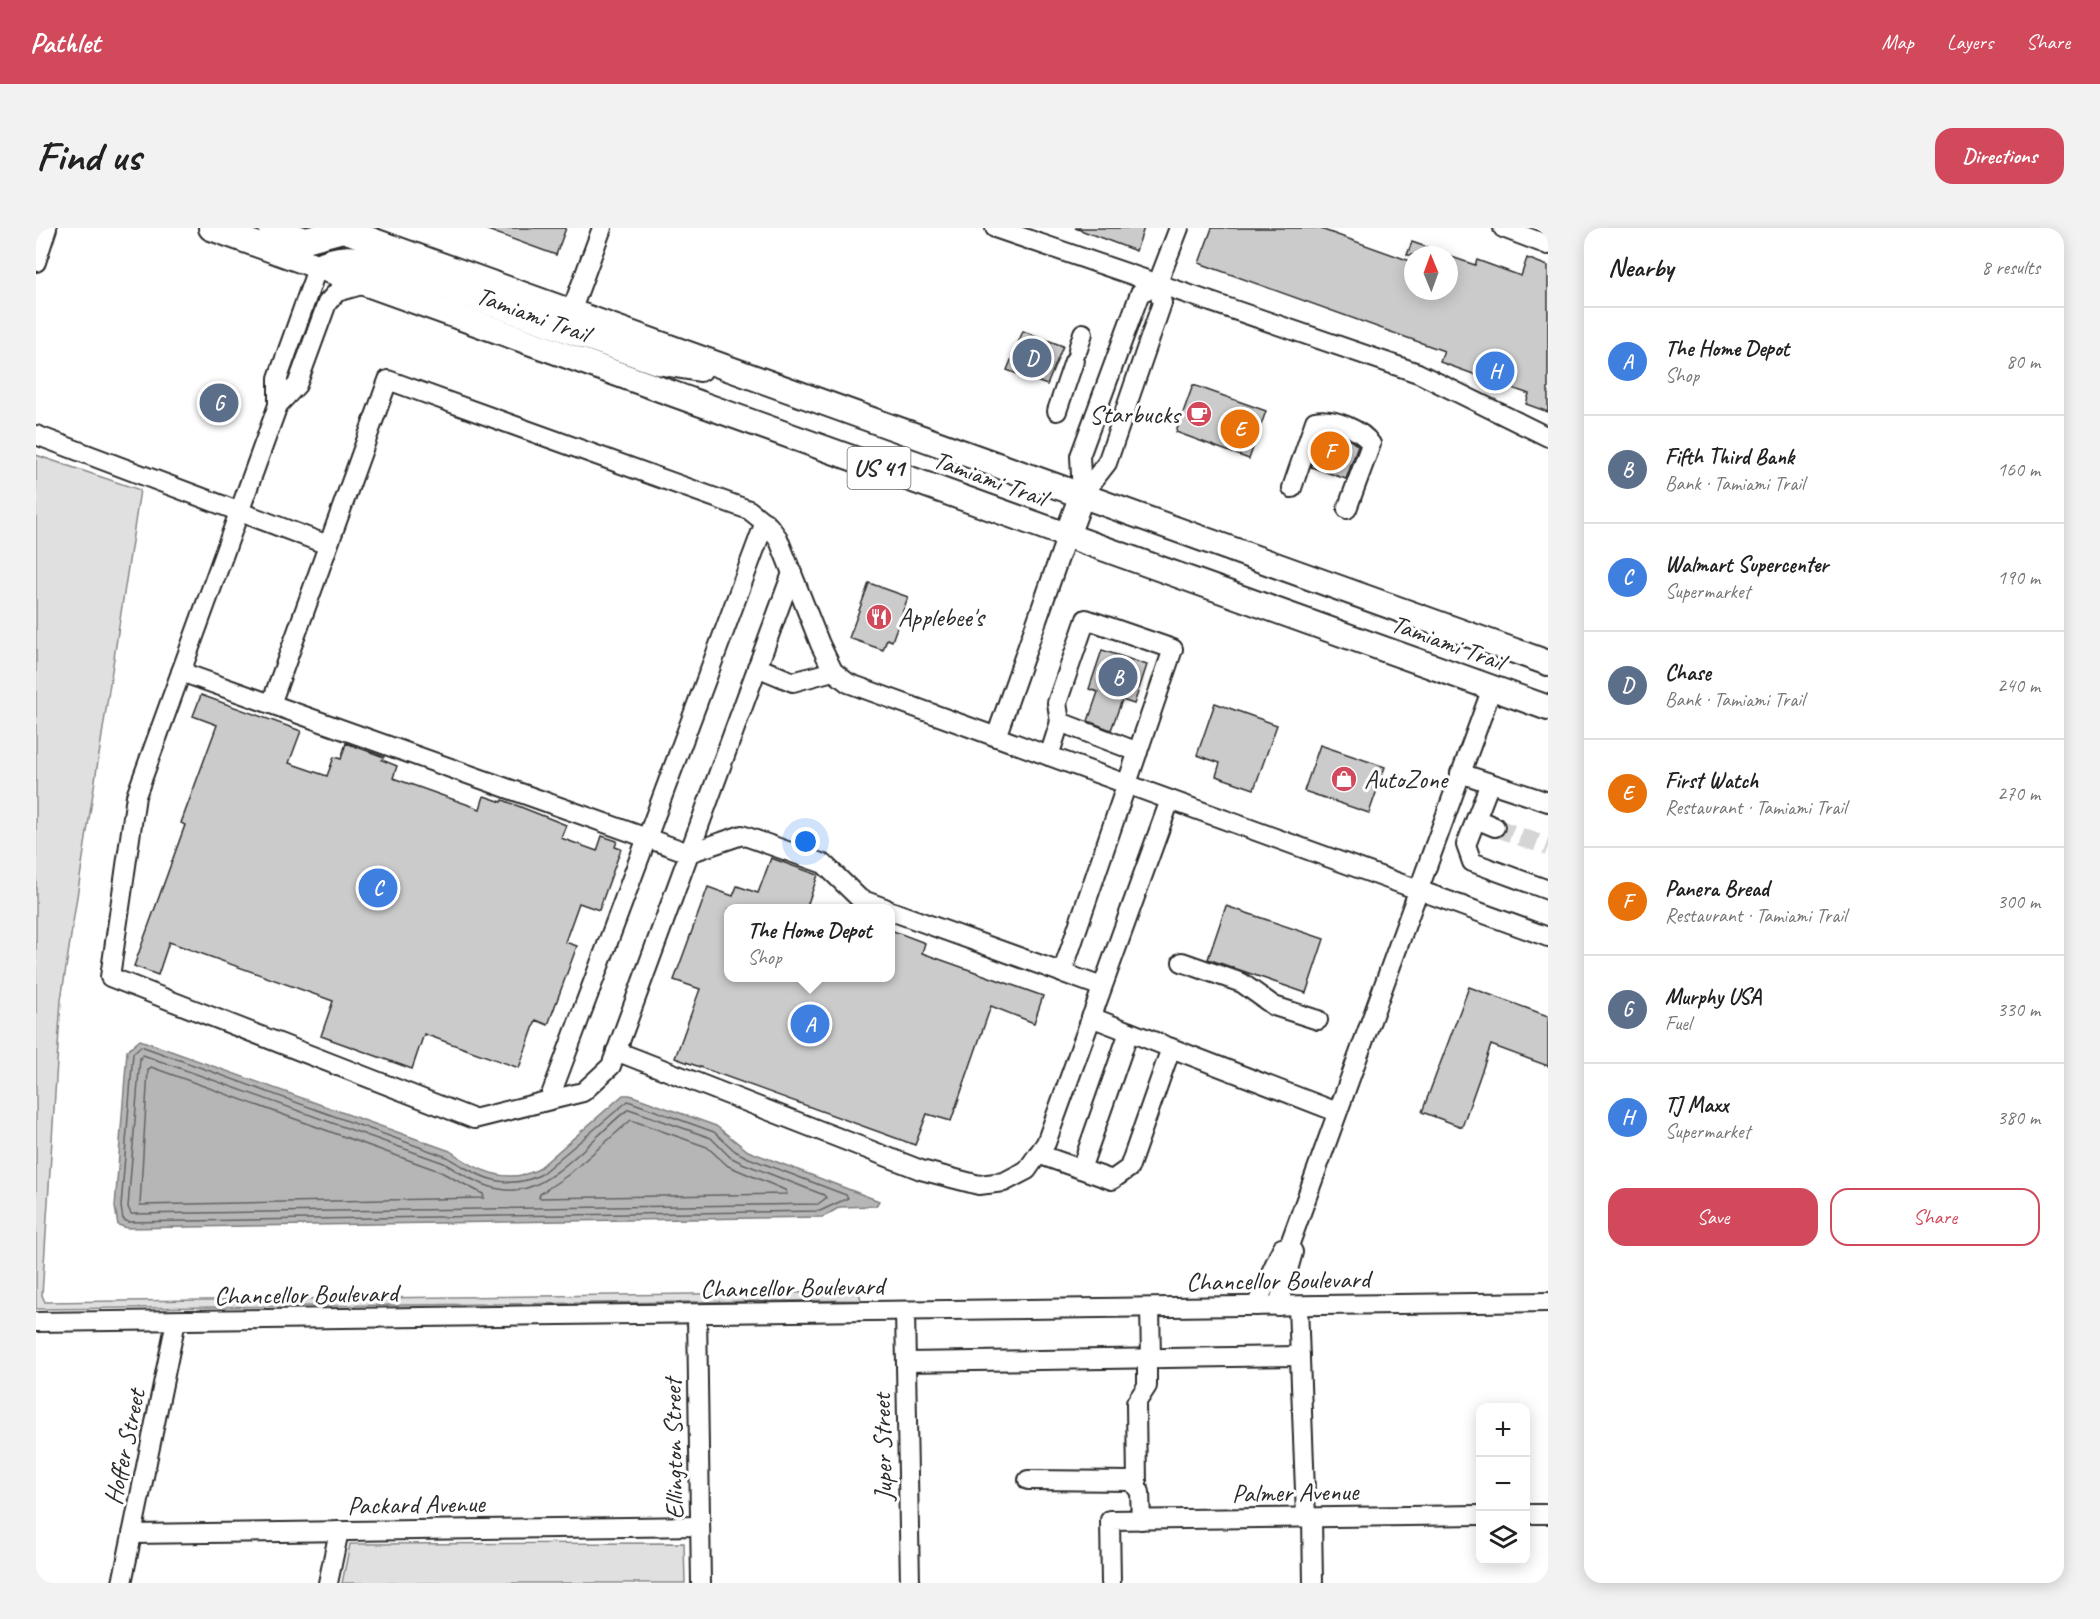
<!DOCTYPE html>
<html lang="en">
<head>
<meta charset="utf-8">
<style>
	:root { --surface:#fff; --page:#f2f2f2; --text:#222; --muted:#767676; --line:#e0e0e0; --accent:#d1495b }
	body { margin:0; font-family:Caveat,sans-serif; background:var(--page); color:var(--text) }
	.controls { position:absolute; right:18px; bottom:18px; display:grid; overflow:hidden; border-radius:12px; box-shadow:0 3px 15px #0003 }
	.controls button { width:54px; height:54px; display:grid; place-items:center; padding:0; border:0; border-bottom:2px solid var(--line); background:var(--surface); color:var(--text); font:30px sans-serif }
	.compass { position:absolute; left:1368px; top:18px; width:54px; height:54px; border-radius:50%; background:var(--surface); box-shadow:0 3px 15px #0003; rotate:359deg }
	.you { position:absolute; left:770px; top:614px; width:21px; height:21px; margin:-15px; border:4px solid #fff; border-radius:50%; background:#1a73e8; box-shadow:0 0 0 9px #1a73e833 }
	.badge { display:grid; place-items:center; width:39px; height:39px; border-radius:50%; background:var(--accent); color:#fff; font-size:20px; font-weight:700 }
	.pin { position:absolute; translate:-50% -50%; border:3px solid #fff; box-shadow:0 2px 6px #0006 }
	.popup { position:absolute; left:688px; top:676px; width:171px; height:78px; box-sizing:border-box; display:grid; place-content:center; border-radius:12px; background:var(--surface); filter:drop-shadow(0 2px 4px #0005); font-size:20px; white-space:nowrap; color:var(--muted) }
	.popup b { font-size:22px; color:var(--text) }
	.popup::after { content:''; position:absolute; left:50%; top:100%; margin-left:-12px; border:12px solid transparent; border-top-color:var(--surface) }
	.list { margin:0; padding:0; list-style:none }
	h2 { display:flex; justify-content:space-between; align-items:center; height:78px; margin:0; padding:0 24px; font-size:26px }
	h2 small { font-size:20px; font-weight:400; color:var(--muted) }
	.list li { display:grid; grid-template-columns:39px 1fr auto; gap:18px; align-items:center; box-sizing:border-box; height:108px; padding:0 24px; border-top:2px solid var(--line) }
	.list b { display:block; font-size:22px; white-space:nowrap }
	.list p { margin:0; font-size:20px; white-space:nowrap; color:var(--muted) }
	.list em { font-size:20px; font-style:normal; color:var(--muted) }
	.actions { display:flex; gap:12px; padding:18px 24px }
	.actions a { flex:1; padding:14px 0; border:2px solid var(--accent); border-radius:18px; text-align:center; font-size:21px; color:var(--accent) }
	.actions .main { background:var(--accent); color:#fff }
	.icon { flex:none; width:33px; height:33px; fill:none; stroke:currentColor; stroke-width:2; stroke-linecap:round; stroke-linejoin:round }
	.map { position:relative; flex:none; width:1512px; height:1355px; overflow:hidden; border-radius:18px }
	header { display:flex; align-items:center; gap:36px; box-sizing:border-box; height:84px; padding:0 30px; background:var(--accent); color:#fff }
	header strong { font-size:28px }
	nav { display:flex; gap:33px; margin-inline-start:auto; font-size:21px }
	.intro { display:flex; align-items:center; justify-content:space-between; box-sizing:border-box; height:144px; padding:0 36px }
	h1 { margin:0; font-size:42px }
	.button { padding:15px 27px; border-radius:18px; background:var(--accent); color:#fff; font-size:21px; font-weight:700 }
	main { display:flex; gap:36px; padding:0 36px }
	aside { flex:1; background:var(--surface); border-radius:18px; box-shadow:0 3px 15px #0003 }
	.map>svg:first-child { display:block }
	.green { fill:#e0e0e0; stroke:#868686; stroke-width:1.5 }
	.water { fill:#b6b6b6; stroke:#7e7e7e; stroke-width:1.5 }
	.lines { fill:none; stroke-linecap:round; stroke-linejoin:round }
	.shore { stroke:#636363; stroke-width:1.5 }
	.building { fill:#cbcbcb; stroke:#2b2b2b; stroke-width:1.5 }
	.minor-tunnel { stroke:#d5d5d5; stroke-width:18; stroke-dasharray:18 9; stroke-linecap:butt }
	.minor-casing { stroke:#2b2b2b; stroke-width:22 }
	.major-casing { stroke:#2b2b2b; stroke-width:28 }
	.minor { stroke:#fff; stroke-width:18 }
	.major { stroke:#fff; stroke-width:24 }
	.labels { text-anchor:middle; stroke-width:6; stroke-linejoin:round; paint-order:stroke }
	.shield { fill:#fff; stroke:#6b6b6b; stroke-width:1.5 }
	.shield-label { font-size:24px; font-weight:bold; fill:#2b2b2b }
	.street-label { font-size:26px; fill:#2b2b2b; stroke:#fff }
	.poi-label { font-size:26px; fill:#2b2b2b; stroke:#fff; text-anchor:start }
</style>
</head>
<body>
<header>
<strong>Pathlet</strong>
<nav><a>Map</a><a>Layers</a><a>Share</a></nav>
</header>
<div class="intro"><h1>Find us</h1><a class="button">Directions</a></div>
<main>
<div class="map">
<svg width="1512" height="1355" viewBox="0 0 1512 1355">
	<rect width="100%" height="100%" fill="#fff"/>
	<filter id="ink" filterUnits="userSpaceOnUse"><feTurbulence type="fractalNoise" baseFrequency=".0167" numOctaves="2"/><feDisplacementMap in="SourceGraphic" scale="12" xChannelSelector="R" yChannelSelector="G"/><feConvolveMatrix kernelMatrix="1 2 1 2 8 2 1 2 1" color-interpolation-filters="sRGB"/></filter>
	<g filter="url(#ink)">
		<g class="green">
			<path d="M0 227 104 262 25 772 6 1067 9 1074 823 1064 825 1072 0 1081Z"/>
			<path d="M648 1315 649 1355H306L314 1316Z"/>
		</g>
		<path class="water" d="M104 812 414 923C441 942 469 957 501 942L587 867H594L680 898 712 923 843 973 840 978 804 979 787 989 91 1000 82 997 79 979 91 823Z"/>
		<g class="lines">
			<g class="shore">
				<path d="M105 818 411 929C441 948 470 964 504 947L592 873 678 904 699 923 710 929 810 967 812 970 784 983 92 994 87 991 85 979 97 825Z"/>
				<path d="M107 827 408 935C482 984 503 962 562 908 572 899 582 888 593 881L675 910 694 929 706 935 788 967 790 970 782 976 95 986 92 979 104 830Z"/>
				<path d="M115 839 403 943 447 966 448 970 104 977 112 842Z"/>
				<path d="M595 892 671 919 692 938 749 962 751 966 503 970 504 966 532 947Z"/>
			</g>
		</g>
		<g class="building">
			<path d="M446 0H530L520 27Z"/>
			<path d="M1039 0H1108L1100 23Z"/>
			<path d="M1176 0H1282L1377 34V63H1413V28L1439 37 1441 32 1485 48 1491 30 1512 38V184L1490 176 1493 166 1404 134 1408 123 1163 35Z"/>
			<path d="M1376 14 1407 25V27H1371Z"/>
			<path d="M987 103 1027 118 1011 157 971 142Z"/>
			<path d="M1157 157 1230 183 1213 231 1140 204Z"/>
			<path d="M1287 204 1314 212 1322 218 1310 251 1275 239Z"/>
			<path d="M833 355 872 369 856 413 851 411 847 422 813 410Z"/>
			<path d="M1066 422 1111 437 1098 476 1086 472 1075 502 1052 493 1062 464 1053 461Z"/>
			<path d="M165 467 265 503 253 535 291 548 298 529 305 531 310 515 348 529 346 532 361 538 357 550 444 581 448 568 466 574 467 572 530 597 525 610 561 623 566 608 581 613 579 619 585 621 563 682 543 675 529 714 541 718 512 797 500 792 483 840 388 806 376 841 285 808 297 773 133 714 122 747 98 738 149 597 145 595 181 497 157 488Z"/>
			<path d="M1179 475 1241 497 1218 561 1180 548 1184 535 1161 527Z"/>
			<path d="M1284 517 1349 539 1333 585 1268 563Z"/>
			<path d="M735 630 782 647 770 681H693V750H855V702L889 715 886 725 1007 768 998 795 955 778 915 893 891 886 879 917 639 830 664 761 638 752 672 659 697 668 701 658 722 665Z"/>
			<path d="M1190 678 1288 711 1270 765 1172 731Z"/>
			<path d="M1433 759 1512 788V838L1455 817 1426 899 1386 884Z"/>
		</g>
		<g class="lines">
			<path class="minor-tunnel" d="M1459 599 1512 619"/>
			<g class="minor-casing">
				<g id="minor">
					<path d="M959 0 1382 145 1512 209"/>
					<path d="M1467 0 1512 17"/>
					<path d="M0 34 11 0"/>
					<path d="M282 38 242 150V177L100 568 74 749 438 891 547 864 575 838 756 345"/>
					<path d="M535 84 566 0"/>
					<path d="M1042 121 1047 105"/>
					<path d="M242 177 261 157 291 75 301 64 329 56"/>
					<path d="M1021 183 1038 133"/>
					<path d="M0 207 292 317"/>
					<path d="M1256 260 1279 193C1296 189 1326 202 1335 216L1311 281"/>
					<path d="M1046 267 1071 235 1126 75 1121 57 1143 0"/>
					<path d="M1046 267 1044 228 1104 65 1121 57"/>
					<path d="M721 439 757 454 797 443"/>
					<path d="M145 444 653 625 706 607 788 636 824 671 849 680"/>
					<path d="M235 476 352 152 713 282 733 298 742 310 784 416 797 443 812 455 1512 709"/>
					<path d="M960 509 1031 307"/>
					<path d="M1013 528 1024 494"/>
					<path d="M1424 545 1512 574"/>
					<path d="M1454 555 1430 617 1436 634 1512 662"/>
					<path d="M1440 591 1459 599"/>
					<path d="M855 683 1066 759"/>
					<path d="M1146 734 1206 755 1238 778 1282 792"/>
					<path d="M1026 745 1137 421 1050 391 1021 475 1024 494 1102 524"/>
					<path d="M1055 789 1301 884"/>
					<path d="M580 823 885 942 943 957 968 954 991 942 1010 915 1134 572"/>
					<path d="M513 872 729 294"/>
					<path d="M1002 926 1076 952 1093 940 1135 820"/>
					<path d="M1045 941 1093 804"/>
					<path d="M1220 1078 1246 1020 1253 1018"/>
					<path d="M1242 1078 1257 1024 1253 1018 1456 460"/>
					<path d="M1262 1078 1270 1289"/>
					<path d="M1114 1080 1115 1130"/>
					<path d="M869 1083 874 1355"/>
					<path d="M661 1086 665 1355"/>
					<path d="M0 1094 1512 1074"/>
					<path d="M870 1134 1264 1128"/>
					<path d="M992 1252 1096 1253 1104 1264 1105 1292"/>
					<path d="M1101 1258 1100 1175 1111 1158V1130"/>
					<path d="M1490 1286H1512"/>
					<path d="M1276 1289 1277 1355"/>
					<path d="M96 1306 664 1298"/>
					<path d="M86 1355 140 1093"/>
					<path d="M292 1355 303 1303"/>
					<path d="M1075 1355 1074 1292 1444 1287"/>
				</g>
			</g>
			<g class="major-casing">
				<g id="major">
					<path d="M175 0 1512 480"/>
					<path d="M235 0 270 12 307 2"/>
					<path d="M302 0 1512 435"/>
					<path d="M282 38C302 28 316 29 338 34L621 134 664 141"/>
					<path d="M1031 307 1046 267"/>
				</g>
			</g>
			<use href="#minor" class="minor"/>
			<use href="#major" class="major"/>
		</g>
	</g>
	<defs>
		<g id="cafe-disc" transform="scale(1.35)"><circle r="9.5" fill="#d1495b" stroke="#fff"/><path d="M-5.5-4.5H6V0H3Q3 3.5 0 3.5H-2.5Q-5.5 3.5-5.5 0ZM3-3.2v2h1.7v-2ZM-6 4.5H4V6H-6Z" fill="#fff"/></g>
		<g id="restaurant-disc" transform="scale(1.35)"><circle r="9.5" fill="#d1495b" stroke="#fff"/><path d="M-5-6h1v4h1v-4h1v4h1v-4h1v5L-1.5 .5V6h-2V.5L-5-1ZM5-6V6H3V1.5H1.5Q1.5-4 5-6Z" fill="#fff"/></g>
		<g id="shop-disc" transform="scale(1.35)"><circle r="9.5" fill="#d1495b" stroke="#fff"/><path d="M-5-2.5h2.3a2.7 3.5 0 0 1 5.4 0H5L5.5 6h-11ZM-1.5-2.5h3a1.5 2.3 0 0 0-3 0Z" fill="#fff"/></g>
	</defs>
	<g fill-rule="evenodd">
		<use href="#cafe-disc" x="1163" y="186"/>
		<use href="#restaurant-disc" x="843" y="389"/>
		<use href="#shop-disc" x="1308" y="551"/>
	</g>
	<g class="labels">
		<rect class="shield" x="811.5" y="219" width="63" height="42" rx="4.5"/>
		<g class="shield-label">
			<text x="843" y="248">US 41</text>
		</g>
		<g class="street-label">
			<text transform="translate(497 86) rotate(20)" y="9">Tamiami Trail</text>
			<text transform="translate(954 250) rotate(20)" y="9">Tamiami Trail</text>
			<text transform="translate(1412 414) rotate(20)" y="9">Tamiami Trail</text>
			<text transform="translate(1242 1052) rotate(-1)" y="9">Chancellor Boulevard</text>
			<text transform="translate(756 1059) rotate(-1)" y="9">Chancellor Boulevard</text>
			<text transform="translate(270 1066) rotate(-1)" y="9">Chancellor Boulevard</text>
			<text transform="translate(88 1219) rotate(-78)" y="9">Hoffer Street</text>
			<text transform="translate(846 1219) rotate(-91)" y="9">Juper Street</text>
			<text transform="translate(637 1221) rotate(-91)" y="9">Ellington Street</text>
			<text transform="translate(1259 1264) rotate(-1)" y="9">Palmer Avenue</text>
			<text transform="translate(380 1276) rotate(-1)" y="9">Packard Avenue</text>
		</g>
		<g class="poi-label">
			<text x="1144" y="195" text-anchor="end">Starbucks</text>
			<text x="862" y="398">Applebee's</text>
			<text x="1328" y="560">AutoZone</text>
		</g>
	</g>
</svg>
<div class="controls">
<button>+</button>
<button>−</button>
<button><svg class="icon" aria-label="layers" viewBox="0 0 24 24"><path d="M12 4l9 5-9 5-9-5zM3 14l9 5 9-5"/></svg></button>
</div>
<svg class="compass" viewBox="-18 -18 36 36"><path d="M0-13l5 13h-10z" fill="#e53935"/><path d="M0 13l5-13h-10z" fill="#767676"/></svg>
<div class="you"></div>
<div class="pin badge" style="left:774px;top:796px;background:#3f7fe0">A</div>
<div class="popup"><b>The Home Depot</b>Shop</div>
<div class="pin badge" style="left:1082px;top:449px;background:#5c6f8a">B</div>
<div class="pin badge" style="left:342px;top:660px;background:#3f7fe0">C</div>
<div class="pin badge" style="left:996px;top:130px;background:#5c6f8a">D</div>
<div class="pin badge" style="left:1204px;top:201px;background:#e8710a">E</div>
<div class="pin badge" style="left:1294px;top:223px;background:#e8710a">F</div>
<div class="pin badge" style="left:183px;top:175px;background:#5c6f8a">G</div>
<div class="pin badge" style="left:1459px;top:143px;background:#3f7fe0">H</div>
</div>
<aside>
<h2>Nearby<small>8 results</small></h2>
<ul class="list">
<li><span class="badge" style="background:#3f7fe0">A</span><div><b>The Home Depot</b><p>Shop</p></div><em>80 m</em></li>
<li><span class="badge" style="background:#5c6f8a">B</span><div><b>Fifth Third Bank</b><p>Bank · Tamiami Trail</p></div><em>160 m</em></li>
<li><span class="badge" style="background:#3f7fe0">C</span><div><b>Walmart Supercenter</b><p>Supermarket</p></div><em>190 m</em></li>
<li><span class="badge" style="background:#5c6f8a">D</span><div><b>Chase</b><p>Bank · Tamiami Trail</p></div><em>240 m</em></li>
<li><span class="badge" style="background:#e8710a">E</span><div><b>First Watch</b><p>Restaurant · Tamiami Trail</p></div><em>270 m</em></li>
<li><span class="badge" style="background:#e8710a">F</span><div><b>Panera Bread</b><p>Restaurant · Tamiami Trail</p></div><em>300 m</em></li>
<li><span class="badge" style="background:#5c6f8a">G</span><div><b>Murphy USA</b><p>Fuel</p></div><em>330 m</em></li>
<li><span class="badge" style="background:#3f7fe0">H</span><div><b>TJ Maxx</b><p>Supermarket</p></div><em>380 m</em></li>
</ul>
<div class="actions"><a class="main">Save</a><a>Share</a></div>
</aside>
</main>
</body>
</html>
